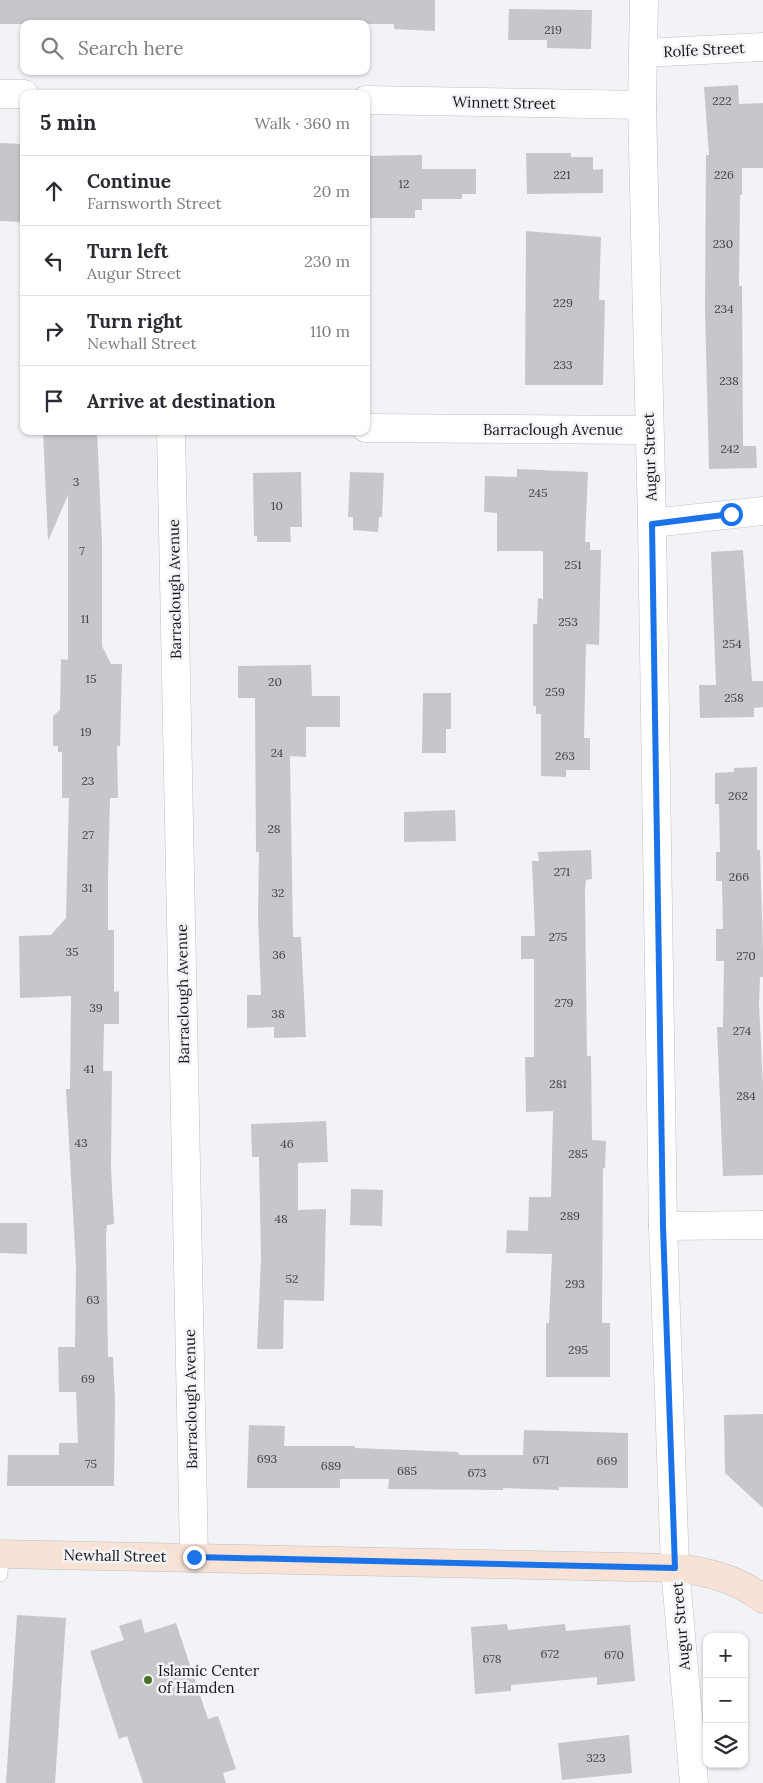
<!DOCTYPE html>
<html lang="en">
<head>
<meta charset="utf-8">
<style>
	:root { --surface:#fff; --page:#f2f2f3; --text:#2b2b33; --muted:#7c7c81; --line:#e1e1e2 }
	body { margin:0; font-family:Lora,serif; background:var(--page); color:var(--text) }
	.controls { position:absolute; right:15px; bottom:15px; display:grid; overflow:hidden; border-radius:10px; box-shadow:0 1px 4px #0004 }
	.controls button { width:45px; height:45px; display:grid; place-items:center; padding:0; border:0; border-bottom:1px solid var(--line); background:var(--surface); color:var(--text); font:25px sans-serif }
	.stop { position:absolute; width:15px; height:15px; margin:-11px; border:4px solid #1a73e8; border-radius:50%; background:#fff }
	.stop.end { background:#1a73e8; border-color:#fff; box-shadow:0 1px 5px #0008 }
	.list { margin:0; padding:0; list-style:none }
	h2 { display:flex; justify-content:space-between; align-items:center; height:65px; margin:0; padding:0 20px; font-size:21px }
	h2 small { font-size:16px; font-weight:400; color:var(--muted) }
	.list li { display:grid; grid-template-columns:32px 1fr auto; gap:15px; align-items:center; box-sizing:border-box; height:70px; padding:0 20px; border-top:1px solid var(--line) }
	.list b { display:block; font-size:19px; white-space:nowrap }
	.list p { margin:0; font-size:16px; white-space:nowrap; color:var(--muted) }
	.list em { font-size:16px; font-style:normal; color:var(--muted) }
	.icon { flex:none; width:28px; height:28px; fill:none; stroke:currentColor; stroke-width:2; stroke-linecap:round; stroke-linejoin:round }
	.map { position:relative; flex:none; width:763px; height:1783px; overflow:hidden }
	.search { position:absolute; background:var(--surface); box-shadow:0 1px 4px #0004; left:20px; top:20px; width:350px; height:55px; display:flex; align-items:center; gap:12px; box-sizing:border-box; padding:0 18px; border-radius:10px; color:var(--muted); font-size:19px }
	.panel { position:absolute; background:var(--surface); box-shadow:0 1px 4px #0004; left:20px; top:90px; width:350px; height:345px; border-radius:10px }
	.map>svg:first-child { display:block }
	.building { fill:#c6c7cb }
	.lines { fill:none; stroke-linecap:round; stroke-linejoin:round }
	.lane-casing { stroke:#bfc0c4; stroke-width:16 }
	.street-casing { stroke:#bfc0c4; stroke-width:29 }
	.secondary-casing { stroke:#bfc0c4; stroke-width:29 }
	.lane { stroke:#fff; stroke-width:15 }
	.street { stroke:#fff; stroke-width:28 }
	.secondary { stroke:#f8e2d6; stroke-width:28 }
	.route { stroke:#1a73e8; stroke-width:6 }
	.poi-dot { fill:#4a702b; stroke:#f1f3f7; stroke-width:2 }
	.labels { text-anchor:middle; stroke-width:5; stroke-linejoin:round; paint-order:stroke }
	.number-label { font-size:12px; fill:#424345 }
	.street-label { font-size:15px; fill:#161718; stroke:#f1f3f7 }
	.poi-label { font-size:15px; fill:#161718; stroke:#f1f3f7; text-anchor:start }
</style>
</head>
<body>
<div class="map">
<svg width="763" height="1783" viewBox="0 0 763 1783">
	<rect width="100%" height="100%" fill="#f1f3f7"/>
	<g class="building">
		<path d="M0 0H435V31L394 29V24H0Z"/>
		<path d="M509 9 592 10 591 49 547 48V40H508Z"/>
		<path d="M738 85 739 104 763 103V168H742V195H740L739 286H742L743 446H756L757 468 709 469 705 310 706 155H709L704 87Z"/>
		<path d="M0 143 23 144 21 222 0 221Z"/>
		<path d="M526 153H571V157H593V170L603 169V193L527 194Z"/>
		<path d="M422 155V169H476V194H462V199H422V210H415V218H366V156Z"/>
		<path d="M526 231 601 237 599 300H605L603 385H525Z"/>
		<path d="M43 431H97L102 542V646L111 664H122L120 746H117L118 798H110L108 877V930H114V992L119 991V1024H104L103 1071H112L111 1169 114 1224 107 1225 106 1236 108 1357H113L115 1401 114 1486H7L8 1455H59V1443H78L76 1392H59L58 1347H75L76 1266 66 1089H70L71 996 20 998 19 936 51 935 66 918 69 798H62V752H58V746H53V716L60 710 61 659 68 660V495L48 541Z"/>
		<path d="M517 469 588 472 585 542H590V550H601L599 645 586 644 584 738H590V770H566V777L541 776V714H536V706H533V624H537L538 598 543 599V551H497V513L484 512 485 476 517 477Z"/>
		<path d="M301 472 302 527H290L291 542H257V536H254L253 473Z"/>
		<path d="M350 472 384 473 382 517H379L378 532 353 530V517H348Z"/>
		<path d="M743 550 752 681H763V707L754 708V717L700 718 699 685H716L711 552Z"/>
		<path d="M311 665 312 696H340V727H306V757L290 756 293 937H301L306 1037 274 1038V1027L247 1028V995H261L258 918 259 852H256L255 698H238V666Z"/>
		<path d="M423 693H451V729H446V753H422Z"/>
		<path d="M757 767V850H760L763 948V977H760L759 1004 763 1085V1175L723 1176 717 1027H723L724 961H716V929H723L722 881H716V852H720L719 804H715V773L734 772V768Z"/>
		<path d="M455 810 456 841 404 842V812Z"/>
		<path d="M591 850 592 879 586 880 585 892 587 1056H591L592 1140 606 1141 605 1168H603L602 1323H610V1377H546V1323H549L552 1254 506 1253 507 1230 528 1231 529 1197H551L553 1111 526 1112 525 1057H534V959H521V936H535L532 861H539L538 852Z"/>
		<path d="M326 1121 328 1162 298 1163V1210L326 1209 324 1301 284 1300 283 1349H257L261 1259 259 1157H252L251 1124Z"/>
		<path d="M351 1189 383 1190 382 1226 350 1225Z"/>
		<path d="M0 1223H27V1254L0 1253Z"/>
		<path d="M763 1414V1508L725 1473 724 1415Z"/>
		<path d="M249 1425 285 1426 284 1446H355V1448L458 1452 459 1455H523L524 1430 628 1433V1488L559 1487V1490L503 1488V1490L388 1489 389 1479H340V1488H247Z"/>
		<path d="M17 1615 66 1618 55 1783H6Z"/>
		<path d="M141 1619 145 1633 176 1623 208 1719 218 1716 236 1769 223 1773 226 1783H143L127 1736 119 1739 90 1651 124 1640 119 1626Z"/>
		<path d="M507 1624 508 1630 565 1624 566 1631 630 1625 635 1681 597 1685V1677L511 1685V1691L475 1694 471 1627Z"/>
		<path d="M629 1735 632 1773 562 1780 558 1743Z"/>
	</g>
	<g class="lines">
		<g class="lane-casing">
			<path id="lane" d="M0 1574 1 1554"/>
		</g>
		<g class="street-casing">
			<g id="street">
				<path d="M644 0 642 105 652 523 663 1226 675 1568 694 1783"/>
				<path d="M644 53 763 47"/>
				<path d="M0 94H24"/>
				<path d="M366 100 642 105"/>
				<path d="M366 428 649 430"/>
				<path d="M171 431 194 1557"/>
				<path d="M652 523 763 511"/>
				<path d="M663 1226 763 1225"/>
			</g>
		</g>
		<g class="secondary-casing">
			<path id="secondary" d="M0 1554 675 1568C707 1571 738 1579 763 1599"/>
		</g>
		<use href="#lane" class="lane"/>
		<use href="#street" class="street"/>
		<use href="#secondary" class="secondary"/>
	</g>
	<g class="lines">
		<path class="route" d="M194 1557 675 1568 663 1226 652 524 731 514"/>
	</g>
	<circle class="poi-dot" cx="148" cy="1680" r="5"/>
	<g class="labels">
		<g class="number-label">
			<text x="553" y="34">219</text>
			<text x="722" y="105">222</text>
			<text x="562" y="179">221</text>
			<text x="724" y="179">226</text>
			<text x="404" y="188">12</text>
			<text x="723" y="248">230</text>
			<text x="563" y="307">229</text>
			<text x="724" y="313">234</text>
			<text x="563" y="369">233</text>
			<text x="729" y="385">238</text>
			<text x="730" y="453">242</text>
			<text x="76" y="486">3</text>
			<text x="538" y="497">245</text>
			<text x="277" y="510">10</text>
			<text x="82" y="555">7</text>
			<text x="573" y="569">251</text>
			<text x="85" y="623">11</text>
			<text x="568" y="626">253</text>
			<text x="732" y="648">254</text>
			<text x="91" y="683">15</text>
			<text x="275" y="686">20</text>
			<text x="555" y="696">259</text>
			<text x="734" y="702">258</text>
			<text x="86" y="736">19</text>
			<text x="277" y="757">24</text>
			<text x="565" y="760">263</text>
			<text x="88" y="785">23</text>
			<text x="738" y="800">262</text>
			<text x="274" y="833">28</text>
			<text x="88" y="839">27</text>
			<text x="562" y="876">271</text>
			<text x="739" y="881">266</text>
			<text x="87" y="892">31</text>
			<text x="278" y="897">32</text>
			<text x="558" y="941">275</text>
			<text x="72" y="956">35</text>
			<text x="279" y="959">36</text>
			<text x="746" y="960">270</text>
			<text x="564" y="1007">279</text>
			<text x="96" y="1012">39</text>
			<text x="278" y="1018">38</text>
			<text x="742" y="1035">274</text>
			<text x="89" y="1073">41</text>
			<text x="558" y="1088">281</text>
			<text x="746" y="1100">284</text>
			<text x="81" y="1147">43</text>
			<text x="287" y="1148">46</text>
			<text x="578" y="1158">285</text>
			<text x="570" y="1220">289</text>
			<text x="281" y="1223">48</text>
			<text x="292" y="1283">52</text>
			<text x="575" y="1288">293</text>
			<text x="93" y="1304">63</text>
			<text x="578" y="1354">295</text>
			<text x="88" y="1383">69</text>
			<text x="267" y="1463">693</text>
			<text x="541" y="1464">671</text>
			<text x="607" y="1465">669</text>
			<text x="91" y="1468">75</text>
			<text x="331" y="1470">689</text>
			<text x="407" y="1475">685</text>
			<text x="477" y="1477">673</text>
			<text x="550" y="1658">672</text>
			<text x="614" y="1659">670</text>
			<text x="492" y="1663">678</text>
			<text x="596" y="1762">323</text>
		</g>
		<g class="street-label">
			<text transform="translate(704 50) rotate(-3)" y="5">Rolfe Street</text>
			<text transform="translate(504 103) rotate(1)" y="5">Winnett Street</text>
			<text x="553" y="435">Barraclough Avenue</text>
			<text transform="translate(650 457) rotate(-92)" y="5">Augur Street</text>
			<text transform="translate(175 589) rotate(-91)" y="5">Barraclough Avenue</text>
			<text transform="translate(183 994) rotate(-91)" y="5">Barraclough Avenue</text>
			<text transform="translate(191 1399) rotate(-91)" y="5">Barraclough Avenue</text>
			<text transform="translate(115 1556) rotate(1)" y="5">Newhall Street</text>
			<text transform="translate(681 1626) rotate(-95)" y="5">Augur Street</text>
		</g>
		<g class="poi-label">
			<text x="158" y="1676">Islamic Center<tspan x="158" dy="17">of Hamden</tspan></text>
		</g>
	</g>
</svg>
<div class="controls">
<button>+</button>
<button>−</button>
<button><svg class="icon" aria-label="layers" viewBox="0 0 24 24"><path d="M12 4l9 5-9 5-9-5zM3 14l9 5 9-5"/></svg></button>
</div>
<div class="stop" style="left:731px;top:514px"></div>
<div class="stop end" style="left:194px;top:1557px"></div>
<div class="search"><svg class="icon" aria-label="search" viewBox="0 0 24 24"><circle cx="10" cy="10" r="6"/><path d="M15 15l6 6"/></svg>Search here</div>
<section class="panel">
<h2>5 min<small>Walk · 360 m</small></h2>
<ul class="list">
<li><svg class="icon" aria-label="ahead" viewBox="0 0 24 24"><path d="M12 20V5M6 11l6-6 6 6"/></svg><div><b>Continue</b><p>Farnsworth Street</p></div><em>20 m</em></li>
<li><svg class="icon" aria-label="left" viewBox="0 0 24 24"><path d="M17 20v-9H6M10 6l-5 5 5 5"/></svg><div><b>Turn left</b><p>Augur Street</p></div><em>230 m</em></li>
<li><svg class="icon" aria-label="right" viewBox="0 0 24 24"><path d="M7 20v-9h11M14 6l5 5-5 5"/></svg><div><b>Turn right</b><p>Newhall Street</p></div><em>110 m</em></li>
<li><svg class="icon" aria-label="arrive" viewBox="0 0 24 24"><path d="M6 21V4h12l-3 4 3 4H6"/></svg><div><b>Arrive at destination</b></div></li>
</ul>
</section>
</div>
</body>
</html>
